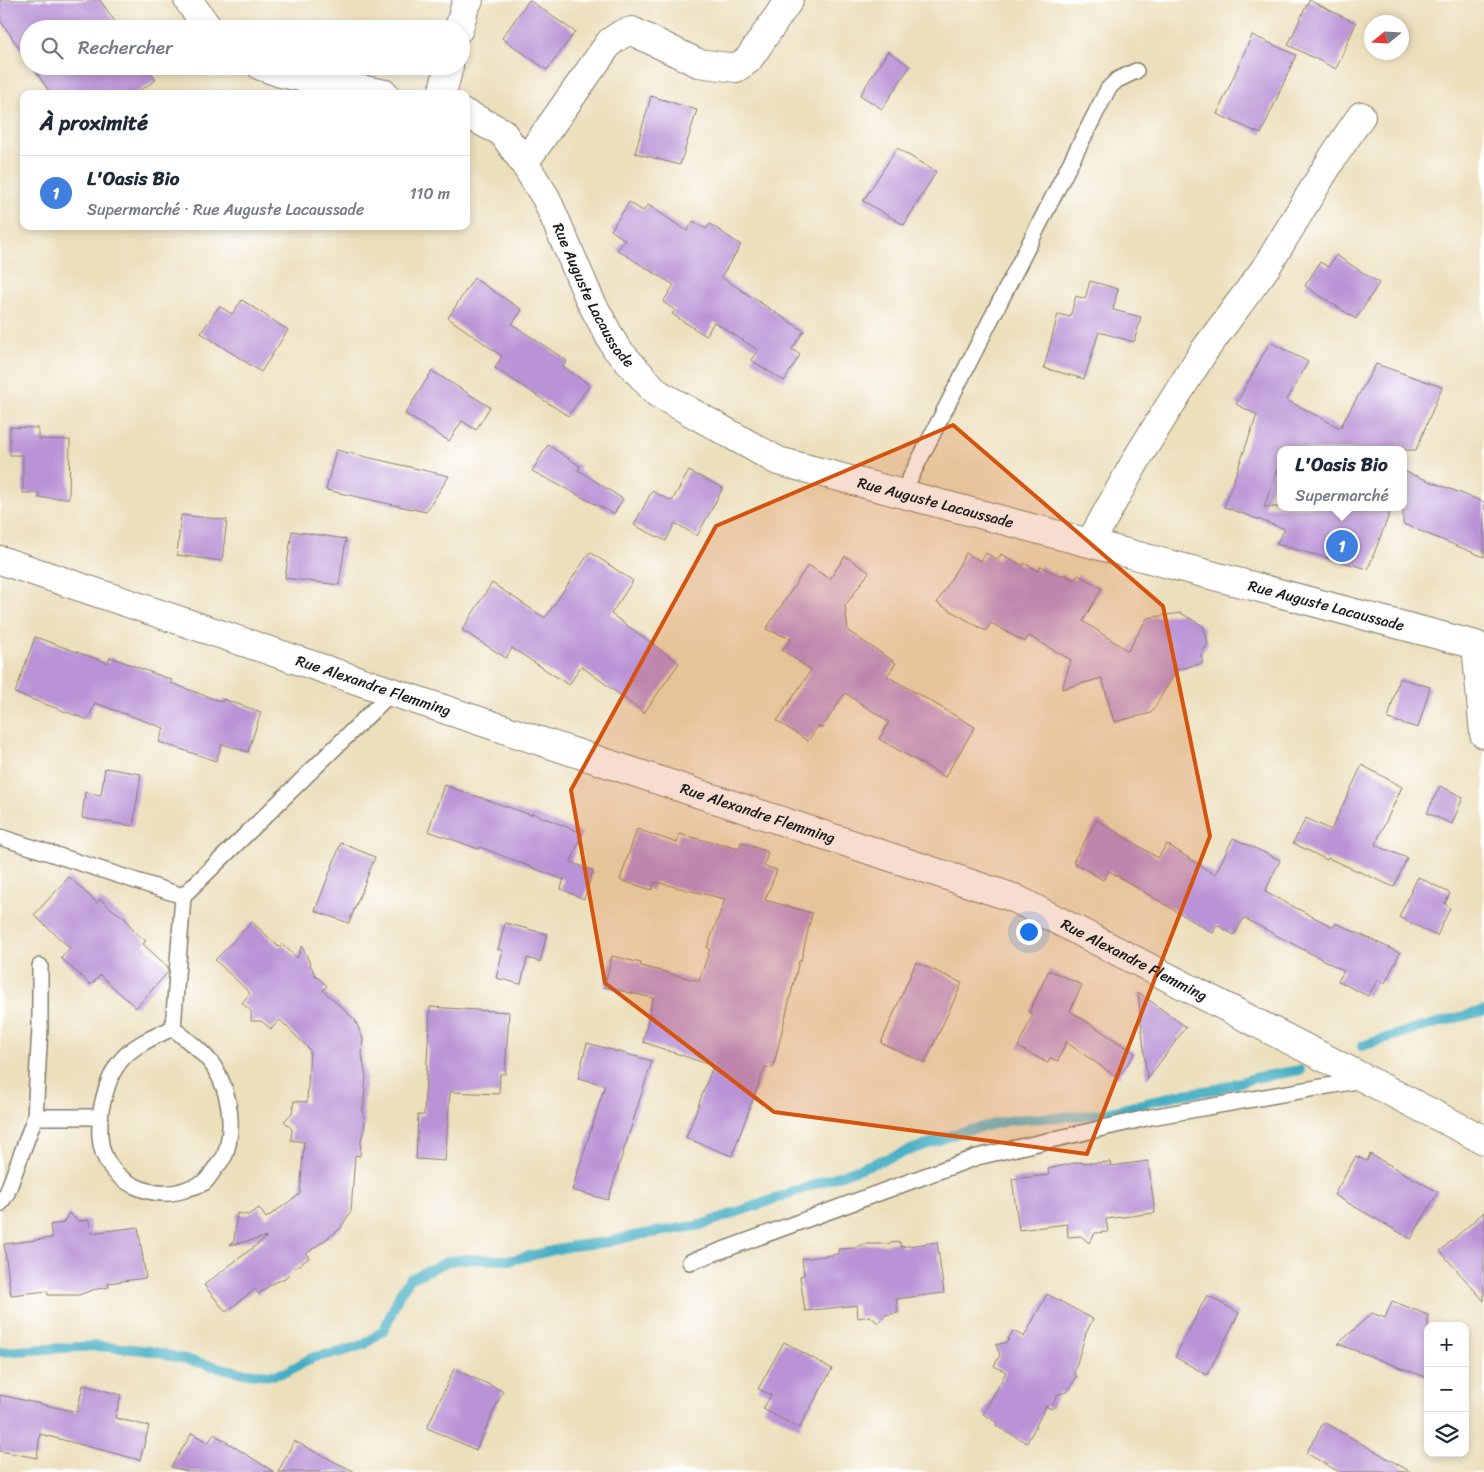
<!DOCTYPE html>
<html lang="fr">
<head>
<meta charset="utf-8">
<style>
	:root { --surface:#fff; --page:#f2f2f3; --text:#1f2937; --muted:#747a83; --line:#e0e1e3; --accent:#0b8043 }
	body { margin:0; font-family:Sriracha,sans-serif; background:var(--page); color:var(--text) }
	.controls { position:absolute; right:15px; bottom:15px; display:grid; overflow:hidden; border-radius:10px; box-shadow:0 2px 8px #0003 }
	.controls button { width:45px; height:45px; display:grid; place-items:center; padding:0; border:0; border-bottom:1px solid var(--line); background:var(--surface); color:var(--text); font:25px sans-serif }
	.compass { position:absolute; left:1364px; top:15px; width:45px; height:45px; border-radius:50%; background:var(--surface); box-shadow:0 2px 8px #0003; rotate:252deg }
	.you { position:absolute; left:1028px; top:931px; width:18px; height:18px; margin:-12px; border:4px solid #fff; border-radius:50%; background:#1a73e8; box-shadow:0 0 0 8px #1a73e833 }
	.badge { display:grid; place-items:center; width:32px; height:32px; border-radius:50%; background:var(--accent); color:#fff; font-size:16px; font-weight:700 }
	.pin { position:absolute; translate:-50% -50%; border:2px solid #fff; box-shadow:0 1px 5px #0006 }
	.popup { position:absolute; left:1277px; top:446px; width:130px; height:65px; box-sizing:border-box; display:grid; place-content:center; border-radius:10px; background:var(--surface); filter:drop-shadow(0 1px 4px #0005); font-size:16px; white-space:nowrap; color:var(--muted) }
	.popup b { font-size:19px; color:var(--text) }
	.popup::after { content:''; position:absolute; left:50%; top:100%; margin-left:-10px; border:10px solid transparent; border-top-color:var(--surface) }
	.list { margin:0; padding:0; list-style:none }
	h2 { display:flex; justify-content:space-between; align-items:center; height:65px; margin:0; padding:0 20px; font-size:21px }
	h2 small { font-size:16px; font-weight:400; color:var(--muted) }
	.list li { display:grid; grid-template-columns:32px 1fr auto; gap:15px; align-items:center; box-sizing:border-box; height:75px; padding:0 20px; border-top:1px solid var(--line) }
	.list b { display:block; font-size:19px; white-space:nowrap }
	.list p { margin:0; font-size:16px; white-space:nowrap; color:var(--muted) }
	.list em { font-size:16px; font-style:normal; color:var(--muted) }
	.icon { flex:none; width:28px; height:28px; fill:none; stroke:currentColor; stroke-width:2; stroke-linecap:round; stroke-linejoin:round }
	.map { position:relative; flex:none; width:1484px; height:1472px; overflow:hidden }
	.search { position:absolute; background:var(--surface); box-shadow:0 2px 8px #0003; left:20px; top:20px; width:450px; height:55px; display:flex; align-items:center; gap:12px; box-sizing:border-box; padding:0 18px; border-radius:28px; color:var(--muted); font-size:19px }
	.panel { position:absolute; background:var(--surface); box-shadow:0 2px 8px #0003; left:20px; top:90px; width:450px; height:140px; border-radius:10px }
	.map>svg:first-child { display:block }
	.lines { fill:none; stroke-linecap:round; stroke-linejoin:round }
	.stream { stroke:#44adc3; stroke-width:10 }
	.building { fill:#b993d5 }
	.service-casing { stroke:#847e6c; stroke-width:18 }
	.minor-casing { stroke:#847e6c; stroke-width:30 }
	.service { stroke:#fff; stroke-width:15 }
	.minor { stroke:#fff; stroke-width:28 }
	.marked { fill:#d4530e; fill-opacity:0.2; stroke:#d4530e; stroke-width:4; stroke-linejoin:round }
	.labels { text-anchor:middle; stroke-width:4.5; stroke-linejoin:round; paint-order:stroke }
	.street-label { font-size:15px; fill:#1c1c1c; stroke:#fff }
</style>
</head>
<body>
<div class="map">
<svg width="1484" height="1472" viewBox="0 0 1484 1472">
	<rect width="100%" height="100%" fill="#fff"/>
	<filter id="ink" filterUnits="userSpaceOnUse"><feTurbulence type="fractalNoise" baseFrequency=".02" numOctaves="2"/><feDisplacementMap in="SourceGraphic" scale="10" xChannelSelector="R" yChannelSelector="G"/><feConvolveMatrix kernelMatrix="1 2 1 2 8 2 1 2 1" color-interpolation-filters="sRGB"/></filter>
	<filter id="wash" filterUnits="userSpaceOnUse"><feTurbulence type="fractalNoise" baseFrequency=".0096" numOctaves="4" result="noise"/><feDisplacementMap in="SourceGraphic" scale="20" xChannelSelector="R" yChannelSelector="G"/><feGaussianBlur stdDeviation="1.12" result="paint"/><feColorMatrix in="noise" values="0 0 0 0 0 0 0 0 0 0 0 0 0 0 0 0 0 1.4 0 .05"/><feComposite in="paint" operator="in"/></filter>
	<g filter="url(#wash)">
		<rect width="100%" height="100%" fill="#ecdfbc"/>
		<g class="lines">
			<g class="stream">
				<path d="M1362 1046 1411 1030 1483 1011"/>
				<path d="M0 1352 94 1346 122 1348 151 1351 243 1373 274 1375 286 1372 314 1357 341 1352 365 1344 384 1330 400 1293 410 1279 448 1261 466 1259 512 1260 572 1246 608 1242 632 1236 701 1225 961 1132 1011 1120 1090 1115 1111 1112 1177 1095 1217 1089 1254 1078 1300 1070"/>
			</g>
		</g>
		<g id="blocks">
			<g class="building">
				<path d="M0 0H100L120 29H29V62L0 20Z"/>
				<path d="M529 0 575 32 547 70 502 38Z"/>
				<path d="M1309 0 1356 23 1336 69 1288 45Z"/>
				<path d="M1252 35 1296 55 1261 134 1217 114Z"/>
				<path d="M888 51 910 66 882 109 860 95Z"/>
				<path d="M32 66H146L156 80 135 94H51Z"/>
				<path d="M651 96 697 110 680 165 635 153Z"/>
				<path d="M897 148 936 172 904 225 863 201Z"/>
				<path d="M629 202 643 211 648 205 687 231 693 221 706 229 710 224 741 245 721 277 804 331 792 349 800 355 784 381 751 360 758 350 714 322 706 336 672 314 675 310 663 302 674 285 617 250 625 240 611 230Z"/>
				<path d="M1336 255 1379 283 1356 319 1305 286 1320 262 1328 267Z"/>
				<path d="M474 278 522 310 512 324 567 361 563 367 590 385 568 416 495 368 502 356 448 318Z"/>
				<path d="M1090 281 1118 289 1113 310 1141 317 1134 342 1099 332 1084 379 1044 368 1058 314 1070 317 1076 296 1085 299Z"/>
				<path d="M242 300 288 330 261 372 201 333 219 306 232 314Z"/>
				<path d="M1270 342 1308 362 1287 400 1340 428 1376 364 1442 387 1416 450H1281V460L1264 507H1392L1368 569 1276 544 1285 529 1224 507 1257 415 1236 404Z"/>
				<path d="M432 371 490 407 476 430 462 421 449 441 405 414Z"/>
				<path d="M10 427 38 428V439L70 440 69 498H39V493H23V455H10Z"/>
				<path d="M548 445 580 466 578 470 623 499 614 514 532 471Z"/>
				<path d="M336 450 449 476 426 512 326 490Z"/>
				<path d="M689 471 723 488 697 536 675 523 666 541 634 525 652 491 672 501Z"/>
				<path d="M1403 471 1484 502V557L1403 524Z"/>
				<path d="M181 515 227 520 222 561 177 555Z"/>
				<path d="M292 531 346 539 339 585 285 578Z"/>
				<path d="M590 552 633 581 611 614 679 663 644 713 581 666 569 685 512 648 506 658 462 630 492 583 545 618Z"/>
				<path d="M966 553 981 561 986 553 998 560 1001 554 1023 566 1024 563 1038 571 1041 566 1061 577 1062 574 1075 580 1078 575 1102 588 1083 621 1128 651 1147 618 1181 613 1203 626 1208 643 1201 655 1203 663 1177 670 1151 713 1114 722 1102 678 1062 689 1071 660 1029 636 1025 642 991 623 986 631 937 603Z"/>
				<path d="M845 556 869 572 845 606 848 631 896 663 887 676 975 727 945 777 879 739 889 722 845 693 822 728 818 726 808 741 777 721 811 670 782 650 791 639 766 629 808 565 830 579Z"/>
				<path d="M35 637 108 663 110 657 172 680 171 683 222 702 223 699 261 712 248 752 222 744 216 761 159 742 164 728 95 703 88 720 15 693Z"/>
				<path d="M1399 678 1430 687 1418 728 1388 719Z"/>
				<path d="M1362 765 1402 787 1375 845 1407 858 1394 887 1328 858 1327 860 1293 843 1306 818 1331 830Z"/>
				<path d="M105 768 141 774 133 826 82 818 85 792 101 795Z"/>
				<path d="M444 785 531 815 532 813 582 833 571 862 593 871 584 899 561 889 564 878V880L480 847 479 849 428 831Z"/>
				<path d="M1440 786 1463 797 1452 824 1427 813Z"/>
				<path d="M1097 820 1158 858 1167 844 1215 875 1233 838 1280 860 1265 892 1333 927 1336 923 1400 953 1385 983 1378 980 1368 996 1338 981 1344 971 1244 918 1234 935 1217 925 1213 933 1109 871 1103 880 1073 862Z"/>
				<path d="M637 829 677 843 679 834 739 849 741 842 768 852 764 866 777 870 765 900 812 913 801 961H799L773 1068 765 1067 732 1156 686 1138 713 1066 643 1042 653 998 604 987 612 956 641 963V966L699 981 710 949 707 948 725 899 655 882 652 890 620 880Z"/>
				<path d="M341 843 375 857 349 923 315 911Z"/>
				<path d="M69 877 97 903 100 899 113 910 125 918 133 930 146 941 143 944 168 967V972L136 1008 100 975 91 985 61 958 70 948 34 915Z"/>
				<path d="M1418 877 1450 893 1445 904 1450 908 1437 936 1399 917Z"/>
				<path d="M252 922 279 947 282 944 297 958 302 946 315 975 327 986 323 990 355 1020 363 1039 362 1055 366 1077 363 1111 365 1121 364 1130 361 1140 360 1156 355 1155 351 1211 340 1229 306 1254 309 1258 295 1268 285 1278 272 1284 258 1294 255 1289 226 1312 204 1285 267 1237 229 1245 234 1241 237 1213 248 1215 259 1208 266 1218 300 1194 304 1142 291 1140 292 1129 284 1121 292 1113 294 1101 307 1102 310 1050 280 1020 271 1029 261 1021H251V1011L242 1003 250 993 215 960Z"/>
				<path d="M505 923 547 934 540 962 527 958 521 984 496 978 503 950H498Z"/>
				<path d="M916 962 962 983 925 1063 881 1043Z"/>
				<path d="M1049 970 1082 985 1070 1011 1135 1053 1118 1078 1066 1042 1058 1061 1050 1058 1048 1063 1018 1047 1033 1014 1029 1012Z"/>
				<path d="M1138 992 1186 1027 1147 1080Z"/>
				<path d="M430 1007 509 1012 505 1074H500L499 1094 450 1092 445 1161 416 1159 418 1115H424Z"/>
				<path d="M587 1043 652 1061 608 1200 572 1190 605 1085 578 1078Z"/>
				<path d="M1370 1154 1438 1192 1411 1239 1334 1195 1356 1156 1367 1161Z"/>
				<path d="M1148 1161 1155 1213 1106 1219 1108 1232 1095 1233 1089 1243 1081 1236 1068 1237 1067 1224 1019 1230 1012 1179 1049 1175 1048 1169 1079 1162 1093 1163 1110 1162 1111 1166Z"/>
				<path d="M1484 1212V1301L1440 1251Z"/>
				<path d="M69 1213 78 1221 89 1220 91 1233 138 1227 146 1278 108 1283 109 1287 92 1290 79 1295H48L47 1291 11 1295 4 1244 52 1238 50 1225 63 1223Z"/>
				<path d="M900 1242 901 1247 937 1242 944 1293 896 1299 898 1313 885 1315 878 1323 870 1316 858 1318 857 1305 805 1311 800 1276 804 1275 802 1259 839 1254 838 1249 855 1248 864 1244H883Z"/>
				<path d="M1047 1294 1093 1319 1086 1333 1074 1373 1077 1377 1067 1392 1058 1394 1051 1409 1046 1406 1027 1443 996 1426 998 1423 983 1414 1006 1372 994 1366 1000 1355 996 1345 1007 1342 1013 1331 1024 1337Z"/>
				<path d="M1207 1295 1239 1313 1207 1375 1175 1357Z"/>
				<path d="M1392 1301 1428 1315V1378L1338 1344 1372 1313 1385 1318Z"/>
				<path d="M784 1342 832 1369 799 1428 763 1409 771 1395 758 1389Z"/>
				<path d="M454 1369 503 1391 476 1450 427 1428Z"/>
				<path d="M83 1385 121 1395 115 1418 149 1426 140 1460 40 1434 37 1458 0 1451V1395L77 1412Z"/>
				<path d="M1324 1422 1352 1438 1411 1472H1339L1306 1453Z"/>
				<path d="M192 1433 208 1443 214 1434 274 1472H189L171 1467Z"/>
				<path d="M294 1441 355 1472H278Z"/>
			</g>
		</g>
	</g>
	<g filter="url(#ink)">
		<use href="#blocks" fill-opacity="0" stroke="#847e6c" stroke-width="1"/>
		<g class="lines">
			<g class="service-casing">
				<g id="service">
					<path d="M902 494 1108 89 1117 80 1136 71"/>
					<path d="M0 837 183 896"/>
					<path d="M40 966V1028L35 1117H100"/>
					<path d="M173 1028C187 1040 204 1052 214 1067 230 1092 235 1127 225 1155 223 1160 217 1165 214 1170 211 1174 208 1179 205 1182 200 1185 192 1187 187 1189 158 1201 117 1186 104 1155 99 1143 99 1124 101 1110 112 1058 126 1049 173 1028Z"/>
					<path d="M173 1028 183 896 392 692"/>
					<path d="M0 1204 7 1193 35 1117"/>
					<path d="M690 1262 977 1157 1151 1117 1362 1080"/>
				</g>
			</g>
			<g class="minor-casing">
				<g id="minor">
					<path d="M188 0 209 29"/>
					<path d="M459 29 465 6 469 0"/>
					<path d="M261 66 281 73 385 94"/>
					<path d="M442 94 449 66"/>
					<path id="s1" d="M466 114 502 132 524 163 546 198 590 300 616 348 657 393 778 461 1476 645 1484 734"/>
					<path d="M524 163 610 42 622 34 632 31 698 63 736 68 748 60 789 0"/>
					<path d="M1090 543 1139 455 1204 351 1267 266 1333 157 1361 116"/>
					<path id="s2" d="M0 560 392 692 1014 898 1484 1140"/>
				</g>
			</g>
			<use href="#service" class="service"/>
			<use href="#minor" class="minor"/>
		</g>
	</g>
	<path class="marked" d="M953 425 1163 606 1210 836 1087 1154 774 1112 605 983 571 790 716 526Z"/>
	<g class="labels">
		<g class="street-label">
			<text dy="5" stroke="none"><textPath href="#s1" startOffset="228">Rue Auguste Lacaussade</textPath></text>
			<text dy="5" stroke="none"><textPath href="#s1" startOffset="648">Rue Auguste Lacaussade</textPath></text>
			<text dy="5" stroke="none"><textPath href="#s1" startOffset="1052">Rue Auguste Lacaussade</textPath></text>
			<text dy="5" stroke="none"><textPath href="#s2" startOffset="394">Rue Alexandre Flemming</textPath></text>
			<text dy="5" stroke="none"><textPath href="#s2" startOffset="799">Rue Alexandre Flemming</textPath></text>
			<text dy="5" stroke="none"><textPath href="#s2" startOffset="1204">Rue Alexandre Flemming</textPath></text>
		</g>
	</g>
</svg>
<div class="controls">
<button>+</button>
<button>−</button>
<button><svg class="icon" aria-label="layers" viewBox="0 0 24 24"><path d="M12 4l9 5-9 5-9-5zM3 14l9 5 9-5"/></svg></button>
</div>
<svg class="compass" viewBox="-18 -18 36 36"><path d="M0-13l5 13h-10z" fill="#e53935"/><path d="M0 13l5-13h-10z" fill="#747a83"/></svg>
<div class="you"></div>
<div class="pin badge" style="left:1342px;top:546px;background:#3f7fe0">1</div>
<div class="popup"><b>L'Oasis Bio</b>Supermarché</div>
<div class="search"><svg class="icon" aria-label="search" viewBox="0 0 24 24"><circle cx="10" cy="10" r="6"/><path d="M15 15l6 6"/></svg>Rechercher</div>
<section class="panel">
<h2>À proximité<small></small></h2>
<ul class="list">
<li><span class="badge" style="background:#3f7fe0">1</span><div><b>L'Oasis Bio</b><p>Supermarché · Rue Auguste Lacaussade</p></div><em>110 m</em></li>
</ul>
</section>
</div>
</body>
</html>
